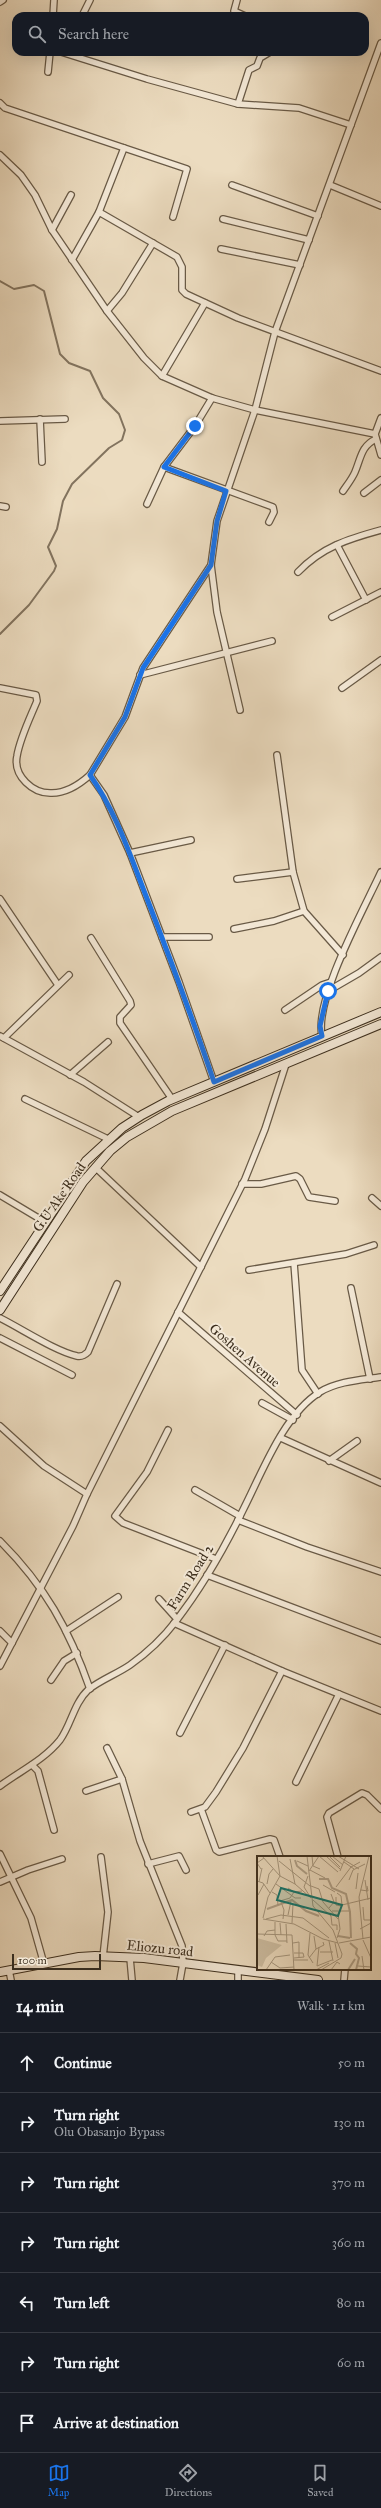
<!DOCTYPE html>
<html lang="en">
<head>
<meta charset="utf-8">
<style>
	:root { --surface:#171b24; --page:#242831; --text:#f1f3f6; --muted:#9ea1a6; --line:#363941; --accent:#1a73e8 }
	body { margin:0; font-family:"IM FELL Great Primer",serif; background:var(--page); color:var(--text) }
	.scale { position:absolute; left:12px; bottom:10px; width:89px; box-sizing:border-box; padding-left:4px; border:2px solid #3d2f1e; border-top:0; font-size:11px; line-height:14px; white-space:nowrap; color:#3d2f1e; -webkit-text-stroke:3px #f3e8d6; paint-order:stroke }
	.stop { position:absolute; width:12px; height:12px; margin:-9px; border:3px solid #1a73e8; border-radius:50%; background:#fff }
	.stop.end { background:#1a73e8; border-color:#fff; box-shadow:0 1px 4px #0008 }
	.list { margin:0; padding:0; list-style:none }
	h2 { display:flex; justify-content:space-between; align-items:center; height:52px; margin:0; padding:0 16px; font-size:17px }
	h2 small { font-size:13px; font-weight:400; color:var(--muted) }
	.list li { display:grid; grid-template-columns:26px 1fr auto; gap:12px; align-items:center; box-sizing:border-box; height:60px; padding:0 16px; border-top:1px solid var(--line) }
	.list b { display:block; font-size:15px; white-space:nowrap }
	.list p { margin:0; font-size:13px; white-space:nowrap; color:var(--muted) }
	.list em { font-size:13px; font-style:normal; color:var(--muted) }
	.icon { flex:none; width:22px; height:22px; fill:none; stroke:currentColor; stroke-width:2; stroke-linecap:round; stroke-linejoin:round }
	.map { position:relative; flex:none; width:381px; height:1980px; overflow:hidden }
	.search { position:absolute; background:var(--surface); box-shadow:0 4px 16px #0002; left:12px; right:12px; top:12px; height:44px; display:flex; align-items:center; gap:10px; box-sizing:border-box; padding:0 14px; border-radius:12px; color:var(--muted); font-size:15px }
	.sheet { height:472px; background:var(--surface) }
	nav { display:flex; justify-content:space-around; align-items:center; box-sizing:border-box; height:56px; border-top:1px solid var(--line); background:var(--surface); font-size:11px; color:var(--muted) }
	nav a { display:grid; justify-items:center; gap:2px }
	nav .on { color:var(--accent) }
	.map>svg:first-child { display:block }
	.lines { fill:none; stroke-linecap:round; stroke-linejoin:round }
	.stream { stroke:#82735e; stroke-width:2 }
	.street-casing { stroke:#695a46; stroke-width:8 }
	.secondary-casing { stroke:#3d2f1e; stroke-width:10 }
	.street { stroke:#f3e8d6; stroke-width:5.5 }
	.secondary { stroke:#f3e8d6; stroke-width:8 }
	.route { stroke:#1a73e8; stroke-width:5 }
	.labels { text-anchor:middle; stroke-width:4; stroke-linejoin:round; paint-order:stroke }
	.street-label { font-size:14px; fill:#3d2f1e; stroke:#f3e8d6 }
	.inset-river { fill:none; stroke:#b0a189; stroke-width:2 }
	.inset-road { fill:none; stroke:#a6977f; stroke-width:1 }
	.view { fill:#0f766e; fill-opacity:0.15; stroke:#0f766e; stroke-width:2 }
	.inset-edge { fill:none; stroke:#3d2f1e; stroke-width:2 }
</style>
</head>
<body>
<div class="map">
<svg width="381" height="1980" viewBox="0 0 381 1980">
	<rect width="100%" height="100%" fill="#ecdcc0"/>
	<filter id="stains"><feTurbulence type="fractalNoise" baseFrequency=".005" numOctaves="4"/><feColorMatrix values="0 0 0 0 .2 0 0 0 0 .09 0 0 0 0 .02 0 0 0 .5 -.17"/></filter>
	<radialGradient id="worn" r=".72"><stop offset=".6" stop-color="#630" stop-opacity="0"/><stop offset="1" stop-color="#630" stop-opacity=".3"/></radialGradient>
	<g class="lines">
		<path class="stream" d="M0 281 14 289 34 285 44 291 60 354 69 363 90 371 103 398 119 414 125 430 122 440 109 448 72 484 63 501 57 529 48 547 56 566 54 571 29 605 0 634"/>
		<g class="street-casing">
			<g id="street">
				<path d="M237 0 234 11 245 16"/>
				<path d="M0 2 3 0"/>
				<path d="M53 16 54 0"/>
				<path d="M82 16 90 0"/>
				<path d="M61 52 147 79 238 104 299 108 351 125"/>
				<path d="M48 72 50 52"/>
				<path d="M0 103 5 108 187 169 173 217"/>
				<path d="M238 104 249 70 257 66 260 58 270 52"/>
				<path d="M0 155 21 175 35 195 52 230 107 311 144 358 162 376 212 398 255 410 375 434"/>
				<path d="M232 185 318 216"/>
				<path d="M330 185 381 206"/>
				<path d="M99 212 177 257 182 267V290L186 294 238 318 381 371"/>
				<path d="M223 219 309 240"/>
				<path d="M52 230 71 195"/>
				<path d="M221 249 300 265"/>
				<path d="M72 260 99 212 124 148"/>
				<path d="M107 311 122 293 153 243"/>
				<path d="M162 376 205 303"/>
				<path d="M381 418 375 434 381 455"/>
				<path d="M40 419 42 462"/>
				<path d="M0 421 65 419"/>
				<path d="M164 467 273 507 274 512 269 522"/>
				<path d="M343 491C347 485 352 479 355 472 361 458 361 446 376 439"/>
				<path d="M364 493 381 480"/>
				<path d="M147 504 164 467 195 426 212 398"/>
				<path d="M0 506 6 507"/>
				<path d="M337 545 366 600"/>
				<path d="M298 572C322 547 348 539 381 530"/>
				<path d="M332 617 381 592"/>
				<path d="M140 675 272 641"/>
				<path d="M0 688 36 695 37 701C30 718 20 738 17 756 13 776 33 794 52 793 67 793 80 784 90 775L104 795 130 853"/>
				<path d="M342 688 381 660"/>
				<path d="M240 710 217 612 211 565 217 521 255 410 275 332 381 43"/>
				<path d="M277 755 293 872 304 911 343 955"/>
				<path d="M90 775 125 717 143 668 211 565"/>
				<path d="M191 840 130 853 179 982 214 1082"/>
				<path d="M237 879 293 872"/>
				<path d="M0 899 58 985"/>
				<path d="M234 929 274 921 304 911"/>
				<path d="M162 937H209"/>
				<path d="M91 938 130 1001 131 1005 120 1017V1023L172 1099"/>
				<path d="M328 991 359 973 381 957"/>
				<path d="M285 1010 322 985 331 982"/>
				<path d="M0 1036 84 1082 139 1117"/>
				<path d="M322 1036C314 999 364 909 381 872"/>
				<path d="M4 1038 69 975"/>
				<path d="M70 1075 108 1042"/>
				<path d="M25 1099 108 1139"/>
				<path d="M95 1167 201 1267"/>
				<path d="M242 1184H261L296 1176 300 1179 309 1197 335 1201"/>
				<path d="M0 1195 45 1222"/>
				<path d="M372 1198 381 1206"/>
				<path d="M294 1263 302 1370 318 1394"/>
				<path d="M249 1270 346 1254 374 1245"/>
				<path d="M351 1288 370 1379"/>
				<path d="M178 1312 297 1415"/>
				<path d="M0 1318C22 1329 55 1351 77 1356 82 1357 85 1355 88 1352L117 1284"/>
				<path d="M0 1338 72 1375"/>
				<path d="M262 1403 293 1420"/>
				<path d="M0 1426 44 1466 87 1494"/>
				<path d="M168 1430 147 1472 115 1516 123 1523 216 1559"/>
				<path d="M281 1438 381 1483"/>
				<path d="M329 1461 357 1441"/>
				<path d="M195 1490 240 1516"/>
				<path d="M238 1520 307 1547 381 1572"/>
				<path d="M0 1541C45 1586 69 1629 90 1689"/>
				<path d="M207 1575 381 1641"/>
				<path d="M159 1599 177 1619"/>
				<path d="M174 1623 282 1671 381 1711"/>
				<path d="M0 1631 12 1643"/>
				<path d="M66 1631 118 1597"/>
				<path d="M0 1666 73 1526 87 1494 245 1179 265 1129 286 1064"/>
				<path d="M51 1680 64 1661 77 1653"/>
				<path d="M180 1733 225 1645"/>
				<path d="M107 1748 122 1779 140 1841 182 1946 183 1963 180 1980"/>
				<path d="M32 1765 38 1771 54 1830"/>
				<path d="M296 1782 339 1694"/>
				<path d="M0 1786C20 1771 44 1760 60 1740 71 1725 74 1703 88 1690 100 1680 117 1674 130 1665 147 1653 163 1638 176 1621 202 1587 224 1549 243 1510 262 1473 283 1415 320 1392 338 1381 361 1380 381 1377"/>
				<path d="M86 1791 122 1779"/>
				<path d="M201 1809 216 1850 219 1852 270 1839 274 1840 280 1857"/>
				<path d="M191 1812 205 1807 216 1792 243 1748 282 1671"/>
				<path d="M0 1854 31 1918 44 1964"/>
				<path d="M101 1857 108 1912 103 1957"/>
				<path d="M338 1857 327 1817 329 1813 362 1793 367 1795 381 1809"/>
				<path d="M148 1864 179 1856 186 1870"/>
				<path d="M0 1882 28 1870 62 1859"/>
				<path d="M130 1958 132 1980"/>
				<path d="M9 1970 11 1980"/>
				<path d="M238 1980V1971"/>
				<path d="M344 1980 345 1969"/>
			</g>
		</g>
		<g class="secondary-casing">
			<g id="secondary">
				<path d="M0 1291 86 1161 122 1128 142 1115 168 1101 381 1012"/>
				<path d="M0 1310 83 1182 110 1151 127 1137 172 1111 381 1024"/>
				<path d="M0 1972 79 1957 95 1956 144 1958 318 1980"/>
			</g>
		</g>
		<use href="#street" class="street"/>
		<use href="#secondary" class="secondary"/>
	</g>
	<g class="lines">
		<path class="route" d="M195 426 164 467 226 491 217 521 211 565 143 668 125 717 90 775C116 812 130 855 146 896 170 958 193 1020 214 1082L322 1036 320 1026 328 991"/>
	</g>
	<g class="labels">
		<g class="street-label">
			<text transform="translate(59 1197) rotate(-55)" y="5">G.U Ake Road</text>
			<text transform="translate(245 1355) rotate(41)" y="5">Goshen Avenue</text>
			<text transform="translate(190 1577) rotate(-58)" y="5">Farm Road 2</text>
			<text transform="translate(160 1948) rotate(6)" y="5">Eliozu road</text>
		</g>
	</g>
	<g transform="translate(257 1856)">
		<rect width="114" height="114" fill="#ecdcc0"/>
		<path d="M0 82 25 89 9 102 5 111 0 109Z" fill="#cebfa4"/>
		<path class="inset-river" d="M38 4 40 10 50 18M62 23H71L75 32 89 38 93 56 94 82M10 53 35 44 49 55 62 60M81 80 93 82M93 87 100 93 99 98 102 102 99 114M91 114 98 103"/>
		<path class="inset-road" d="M5 0 23 20M50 0 56 50 76 74 85 98 84 102 64 114M55 0 56 10 63 13M69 0 83 13M72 0 83 11M75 0 86 9M81 0 102 13M33 3 38 28M22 5 53 30M40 5 51 10M87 6 97 13M4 13 0 7 7 2M53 14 68 22M52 15 62 0 81 16M83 15 89 0M23 20 38 28 54 42M51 20 47 31 52 39M92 24 96 14 108 8M108 24 111 44M0 25 6 27 13 37M2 26 5 12M10 28 12 18 16 13M19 28 38 42H44M66 29 78 36M54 30 62 33 66 46 81 63M79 31 94 11 103 6M31 32 37 36 45 35M99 33 101 17M104 34 111 35 110 30M15 36 20 39 21 49M80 37 84 40 85 49M1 39 7 28M79 41V49L84 50M56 44 74 60 75 69H80V74M23 45 33 42 37 36M24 46 27 54 26 63M106 51 107 64H114M72 52 77 46 74 38M75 55H92M31 59 34 45M6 62 11 41 23 20 20 0M6 63 37 68 66 83 81 87M9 63 24 59 46 62 72 82M18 66V79M23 67 24 79M35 67 36 48M29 68 30 87M103 73 114 67M53 77 51 99 56 107M0 78 35 79M18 79 21 85H30M35 79 37 114M7 80 10 75 18 74M80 82 83 73 81 58 85 49 114 42M106 83 102 41 112 0M106 84 114 102M72 85 76 105M36 87 42 86V101M78 87 81 102M82 87 114 81M62 91 60 110 75 104M59 93 67 89 66 86M63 96H76M105 100 107 114M37 102 47 101 46 97H37M52 102 59 93 57 80M37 104H51M14 106 23 112 37 111M101 110 114 111M9 114 18 101 33 99M59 114 72 107M74 114 80 106 83 108"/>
		<path class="view" d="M24 32 85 49 81 60 20 44Z"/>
		<rect width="114" height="114" class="inset-edge"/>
	</g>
	<rect width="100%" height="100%" filter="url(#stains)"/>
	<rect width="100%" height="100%" fill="url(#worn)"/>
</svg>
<div class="scale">100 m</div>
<div class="stop" style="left:328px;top:991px"></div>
<div class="stop end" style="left:195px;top:426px"></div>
<div class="search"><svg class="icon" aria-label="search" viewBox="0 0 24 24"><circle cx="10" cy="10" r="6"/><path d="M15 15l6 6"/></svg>Search here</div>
</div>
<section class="sheet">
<h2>14 min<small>Walk · 1.1 km</small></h2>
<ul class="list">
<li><svg class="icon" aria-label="ahead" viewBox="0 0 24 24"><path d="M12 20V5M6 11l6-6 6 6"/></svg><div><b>Continue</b></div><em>50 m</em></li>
<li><svg class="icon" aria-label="right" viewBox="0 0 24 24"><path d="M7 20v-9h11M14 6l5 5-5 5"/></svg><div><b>Turn right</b><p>Olu Obasanjo Bypass</p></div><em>130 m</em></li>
<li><svg class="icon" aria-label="right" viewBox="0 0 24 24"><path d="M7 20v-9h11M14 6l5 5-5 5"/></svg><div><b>Turn right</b></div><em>370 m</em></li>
<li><svg class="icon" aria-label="right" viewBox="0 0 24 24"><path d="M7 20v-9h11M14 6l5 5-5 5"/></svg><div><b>Turn right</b></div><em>360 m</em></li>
<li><svg class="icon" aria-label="left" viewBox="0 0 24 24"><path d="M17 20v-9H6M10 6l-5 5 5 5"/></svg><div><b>Turn left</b></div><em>80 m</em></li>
<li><svg class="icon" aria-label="right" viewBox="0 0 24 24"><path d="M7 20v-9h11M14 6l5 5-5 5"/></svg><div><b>Turn right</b></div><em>60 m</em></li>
<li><svg class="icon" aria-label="arrive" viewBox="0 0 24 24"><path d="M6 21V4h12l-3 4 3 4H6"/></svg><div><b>Arrive at destination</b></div></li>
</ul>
</section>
<nav>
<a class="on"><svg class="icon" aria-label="map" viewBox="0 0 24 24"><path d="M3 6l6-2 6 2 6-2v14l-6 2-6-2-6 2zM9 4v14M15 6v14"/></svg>Map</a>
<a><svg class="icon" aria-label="directions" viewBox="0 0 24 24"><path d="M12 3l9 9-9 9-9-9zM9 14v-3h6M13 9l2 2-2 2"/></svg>Directions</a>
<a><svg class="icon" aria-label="saved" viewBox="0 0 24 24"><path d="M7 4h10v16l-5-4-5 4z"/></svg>Saved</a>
</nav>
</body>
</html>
